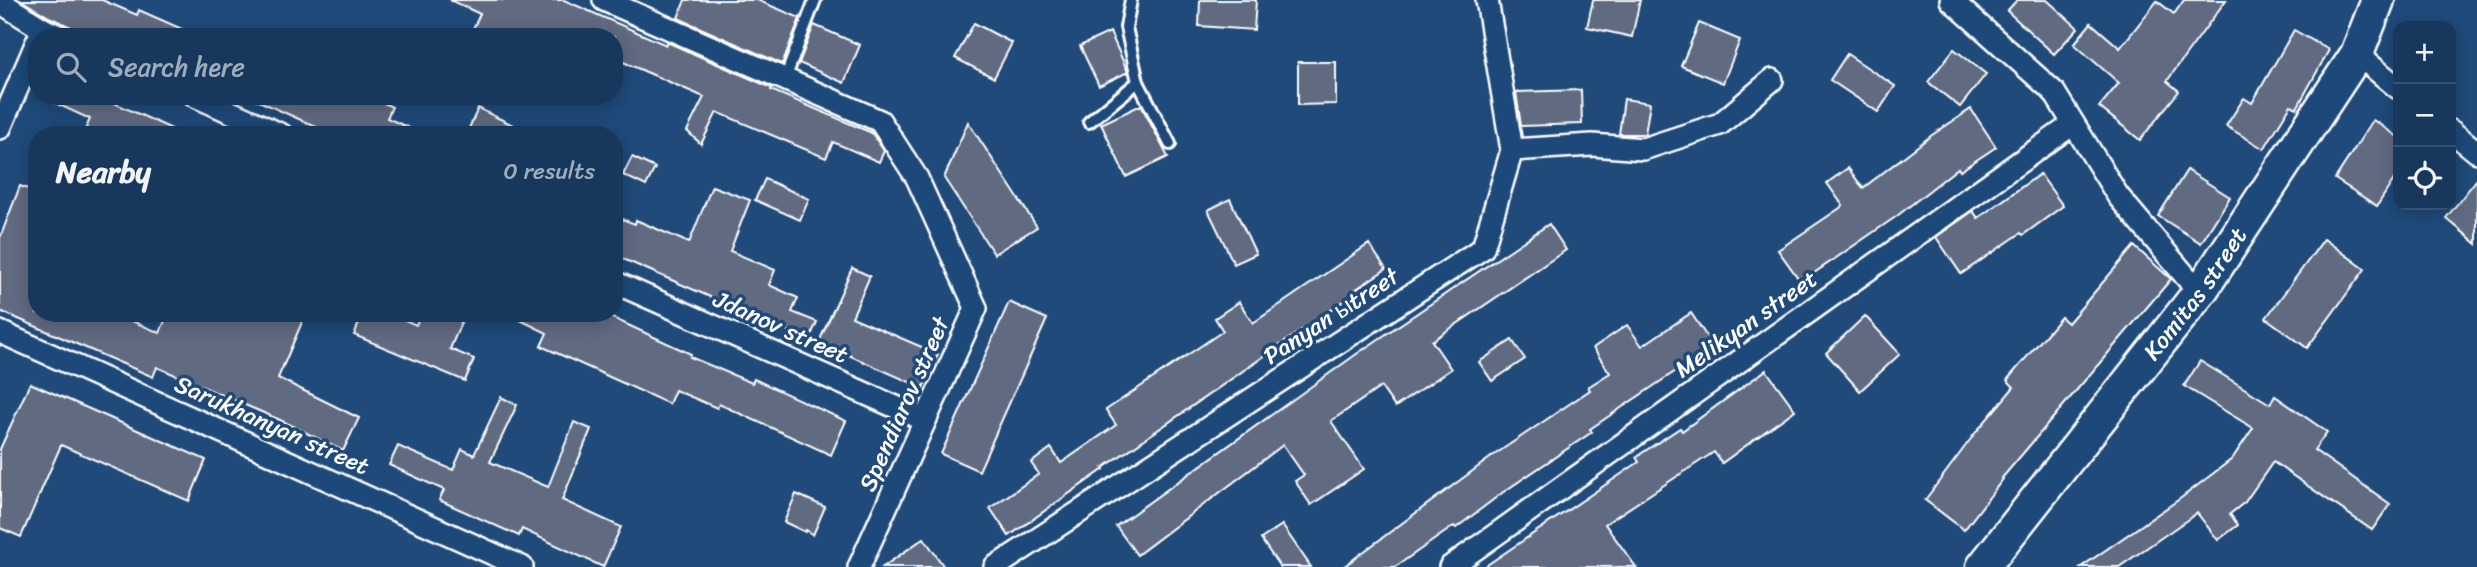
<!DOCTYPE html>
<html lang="en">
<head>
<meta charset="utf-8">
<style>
	:root { --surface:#17385c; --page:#203f62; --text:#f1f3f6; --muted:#9eacbb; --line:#365272 }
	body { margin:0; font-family:Sriracha,sans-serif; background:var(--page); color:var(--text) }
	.controls { position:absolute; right:21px; top:21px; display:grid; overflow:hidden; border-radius:14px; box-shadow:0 4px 18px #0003 }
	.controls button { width:63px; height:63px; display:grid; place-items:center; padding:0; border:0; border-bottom:2px solid var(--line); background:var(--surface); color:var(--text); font:35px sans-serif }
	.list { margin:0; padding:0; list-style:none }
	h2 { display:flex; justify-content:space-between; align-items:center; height:91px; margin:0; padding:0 28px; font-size:30px }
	h2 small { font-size:23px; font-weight:400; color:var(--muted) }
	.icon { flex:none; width:38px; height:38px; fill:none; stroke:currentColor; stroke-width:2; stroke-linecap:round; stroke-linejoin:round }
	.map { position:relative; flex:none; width:2477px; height:567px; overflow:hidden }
	.search { position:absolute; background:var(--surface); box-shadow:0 4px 18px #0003; left:28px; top:28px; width:595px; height:77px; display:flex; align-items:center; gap:18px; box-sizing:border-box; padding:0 24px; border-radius:28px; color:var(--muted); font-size:26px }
	.panel { position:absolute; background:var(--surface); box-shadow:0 4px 18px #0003; left:28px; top:126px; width:595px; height:196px; border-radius:28px }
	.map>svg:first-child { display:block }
	.building { fill:#606b81; stroke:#fff; stroke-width:2 }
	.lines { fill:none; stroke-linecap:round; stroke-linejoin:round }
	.service-casing { stroke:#fff; stroke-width:16 }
	.minor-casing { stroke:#fff; stroke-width:26 }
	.secondary-casing { stroke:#fff; stroke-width:37 }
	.service { stroke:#1f4a7a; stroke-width:10 }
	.minor { stroke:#1f4a7a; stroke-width:21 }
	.secondary { stroke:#1f4a7a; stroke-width:32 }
	.labels { text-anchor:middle; stroke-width:7; stroke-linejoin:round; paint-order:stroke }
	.street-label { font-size:24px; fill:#fff; stroke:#1f4a7a }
</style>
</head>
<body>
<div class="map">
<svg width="2477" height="567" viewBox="0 0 2477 567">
	<rect width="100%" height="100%" fill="#1f4a7a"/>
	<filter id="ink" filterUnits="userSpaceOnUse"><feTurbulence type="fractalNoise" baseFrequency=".0143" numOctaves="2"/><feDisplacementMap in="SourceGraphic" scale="14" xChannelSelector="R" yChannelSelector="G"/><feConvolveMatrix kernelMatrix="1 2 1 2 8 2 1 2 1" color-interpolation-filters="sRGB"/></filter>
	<g filter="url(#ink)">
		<g class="building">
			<path d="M21 0H102L137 15 139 10 200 37H93L49 17Z"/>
			<path d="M450 0H564L666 45 667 42 772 88 771 90 872 133 884 151 879 162 833 142 826 158 717 112 701 144 687 131 704 97 614 58V37H469L480 14Z"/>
			<path d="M685 0H757L800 18 782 64 678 18Z"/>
			<path d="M1200 0H1256L1254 30 1199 26Z"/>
			<path d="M1593 0H1640L1632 37 1587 27Z"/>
			<path d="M2017 0H2047L2078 28 2054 54 2007 11Z"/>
			<path d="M2184 0H2226L2167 81 2179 91 2140 140 2099 107 2119 83 2074 44 2091 23 2120 48 2157 1 2174 14Z"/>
			<path d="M974 23 1012 43 994 78 955 58Z"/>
			<path d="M1699 23 1740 40 1723 83 1681 66Z"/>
			<path d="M814 25 860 45 844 83 799 63Z"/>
			<path d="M2294 30 2329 50 2297 108 2291 105 2264 149 2226 126 2244 98 2252 103Z"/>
			<path d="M1110 32 1128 72 1099 86 1080 46Z"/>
			<path d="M1954 49 1986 74 1960 107 1928 82Z"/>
			<path d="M1847 54 1895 86 1878 112 1830 80Z"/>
			<path d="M1298 62H1336V104L1298 105Z"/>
			<path d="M1581 90 1582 124 1521 126 1516 92Z"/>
			<path d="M40 96H99L185 135H83L90 119Z"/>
			<path d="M248 96H369L392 107 387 118 425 135H334Z"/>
			<path d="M1624 99 1650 103 1645 134H1619Z"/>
			<path d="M1141 105 1168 157 1126 177 1101 124Z"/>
			<path d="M478 108 496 117 534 135H466Z"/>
			<path d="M1971 109 1996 147 1960 171 1958 168 1897 216 1801 282 1778 250 1843 206 1827 183 1848 168 1863 188 1932 135Z"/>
			<path d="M2373 120 2398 137V173L2377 206 2335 179Z"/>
			<path d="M968 122 1037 227 994 254 944 178Z"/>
			<path d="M632 157 655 168 646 186 623 175Z"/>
			<path d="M2187 170 2230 197 2201 243 2158 216Z"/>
			<path d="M2040 174 2063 206 2023 235 2021 233 1961 274 1936 237 1973 211 1978 218Z"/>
			<path d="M765 179 809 199 800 220 755 200Z"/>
			<path d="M2477 179V244L2446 218Z"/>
			<path d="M20 186 37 192V313H113L160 333 168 313H306L278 378 359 418 343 451 280 420 157 367 153 377 0 311V238Z"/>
			<path d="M712 186 750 200 730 251 775 270 769 285 798 298 792 312 817 322 809 340 614 255V216L635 224 636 220 689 243Z"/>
			<path d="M1230 199 1256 254 1234 264 1208 210Z"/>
			<path d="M1549 224 1566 250 1432 341 1451 369 1395 407 1381 387 1331 421 1364 469 1311 505 1295 481 1304 475 1283 445 1137 555 1116 526 1358 353Z"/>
			<path d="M2324 239 2365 269 2307 348 2266 318Z"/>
			<path d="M1369 244 1386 269 1352 292 1354 294 1103 468 1104 469 1009 536 990 508 1039 474 1031 463 1051 448 1061 463 1116 425 1106 410 1223 331 1215 318 1239 302 1253 323Z"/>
			<path d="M2134 246 2171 279 2002 478 2003 479 1964 530 1925 500 1976 432 2014 387 2007 380 2061 317 2068 323Z"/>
			<path d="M852 268 870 276 852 317 938 354 923 388 819 342Z"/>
			<path d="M1009 302 1047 319 979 471 941 454Z"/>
			<path d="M363 313H389L416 325 421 313H465L450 349 474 359 465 381 354 335Z"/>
			<path d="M506 313H602L691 354 690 357 752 383 754 379 846 421 831 455 719 404 717 408 675 390 669 404 541 346 547 333Z"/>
			<path d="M1691 313 1713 346 1590 429 1592 432 1502 493 1456 528 1454 526 1395 567H1343L1494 455 1590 390 1588 387 1610 373 1593 348 1627 325 1642 346Z"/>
			<path d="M1865 316 1900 354 1860 391 1826 353Z"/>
			<path d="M1512 340 1525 359 1492 381 1479 362Z"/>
			<path d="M2200 361 2270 404 2275 396 2327 432 2314 450 2390 504 2372 530 2273 462 2245 502 2230 514 2238 525 2218 540 2197 513 2119 567H2081L2181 498 2232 459 2253 428 2184 386Z"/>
			<path d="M1766 370 1795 410 1722 463 1714 452 1605 524 1636 567H1484L1639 462 1636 457 1680 428 1682 431Z"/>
			<path d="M30 383 206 460 189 501 61 445 21 537 0 528V449Z"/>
			<path d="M501 397 517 405 490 462 548 487 574 422 591 429 562 500 621 527 603 567 522 529 519 536 439 500 444 490 389 465 398 446 453 470 462 449 474 455Z"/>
			<path d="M796 494 825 507 813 535 806 530 805 532 784 522Z"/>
			<path d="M1282 525 1311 567H1280L1261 539Z"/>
			<path d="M924 538 944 567H883Z"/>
		</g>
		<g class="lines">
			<g class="service-casing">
				<g id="service">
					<path d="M1131 0 1126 27 1138 82 1170 144"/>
					<path d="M785 79 815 0"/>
					<path d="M1089 122 1138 82"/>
				</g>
			</g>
			<g class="minor-casing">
				<g id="minor">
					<path d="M604 0 880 121 917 178 976 308 859 567"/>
					<path d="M1951 0 2054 92 2118 196 2199 292"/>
					<path d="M0 2 43 29"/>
					<path d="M39 37 43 29 61 37"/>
					<path d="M2357 54 2398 88"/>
					<path d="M195 96 282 135"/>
					<path d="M0 128 37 42"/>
					<path d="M2451 131 2477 152"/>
					<path d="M1512 150 1592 145 1643 149 1720 124 1772 80"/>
					<path d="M614 282 925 420"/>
					<path d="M0 332 522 567"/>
					<path d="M995 567 1483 248 1512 150 1487 0"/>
					<path d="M1450 567 2073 124"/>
				</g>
			</g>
			<g class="secondary-casing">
				<g id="secondary">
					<path id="s1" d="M1983 567 2202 289 2357 54 2378 0"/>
				</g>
			</g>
			<use href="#service" class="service"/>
			<use href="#minor" class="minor"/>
			<use href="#secondary" class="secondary"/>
		</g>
	</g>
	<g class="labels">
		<g class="street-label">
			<text dy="8" stroke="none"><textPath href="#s1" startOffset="346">Komitas street</textPath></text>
			<text transform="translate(1331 316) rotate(-33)" y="8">Panyan ыtreet</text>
			<text transform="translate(1746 324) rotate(-35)" y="8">Melikyan street</text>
			<text transform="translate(781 327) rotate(24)" y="8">Jdanov street</text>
			<text transform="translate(904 404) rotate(-66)" y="8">Spendiarov street</text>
			<text transform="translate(272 425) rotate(24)" y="8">Sarukhanyan street</text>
		</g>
	</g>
</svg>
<div class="controls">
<button>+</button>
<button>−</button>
<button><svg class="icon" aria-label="locate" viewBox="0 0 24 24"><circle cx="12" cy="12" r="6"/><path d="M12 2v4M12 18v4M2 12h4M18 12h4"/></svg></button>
</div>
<div class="search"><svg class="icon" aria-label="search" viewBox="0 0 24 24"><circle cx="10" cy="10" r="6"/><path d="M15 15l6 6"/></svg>Search here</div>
<section class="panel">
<h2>Nearby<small>0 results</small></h2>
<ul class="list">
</ul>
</section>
</div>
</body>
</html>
